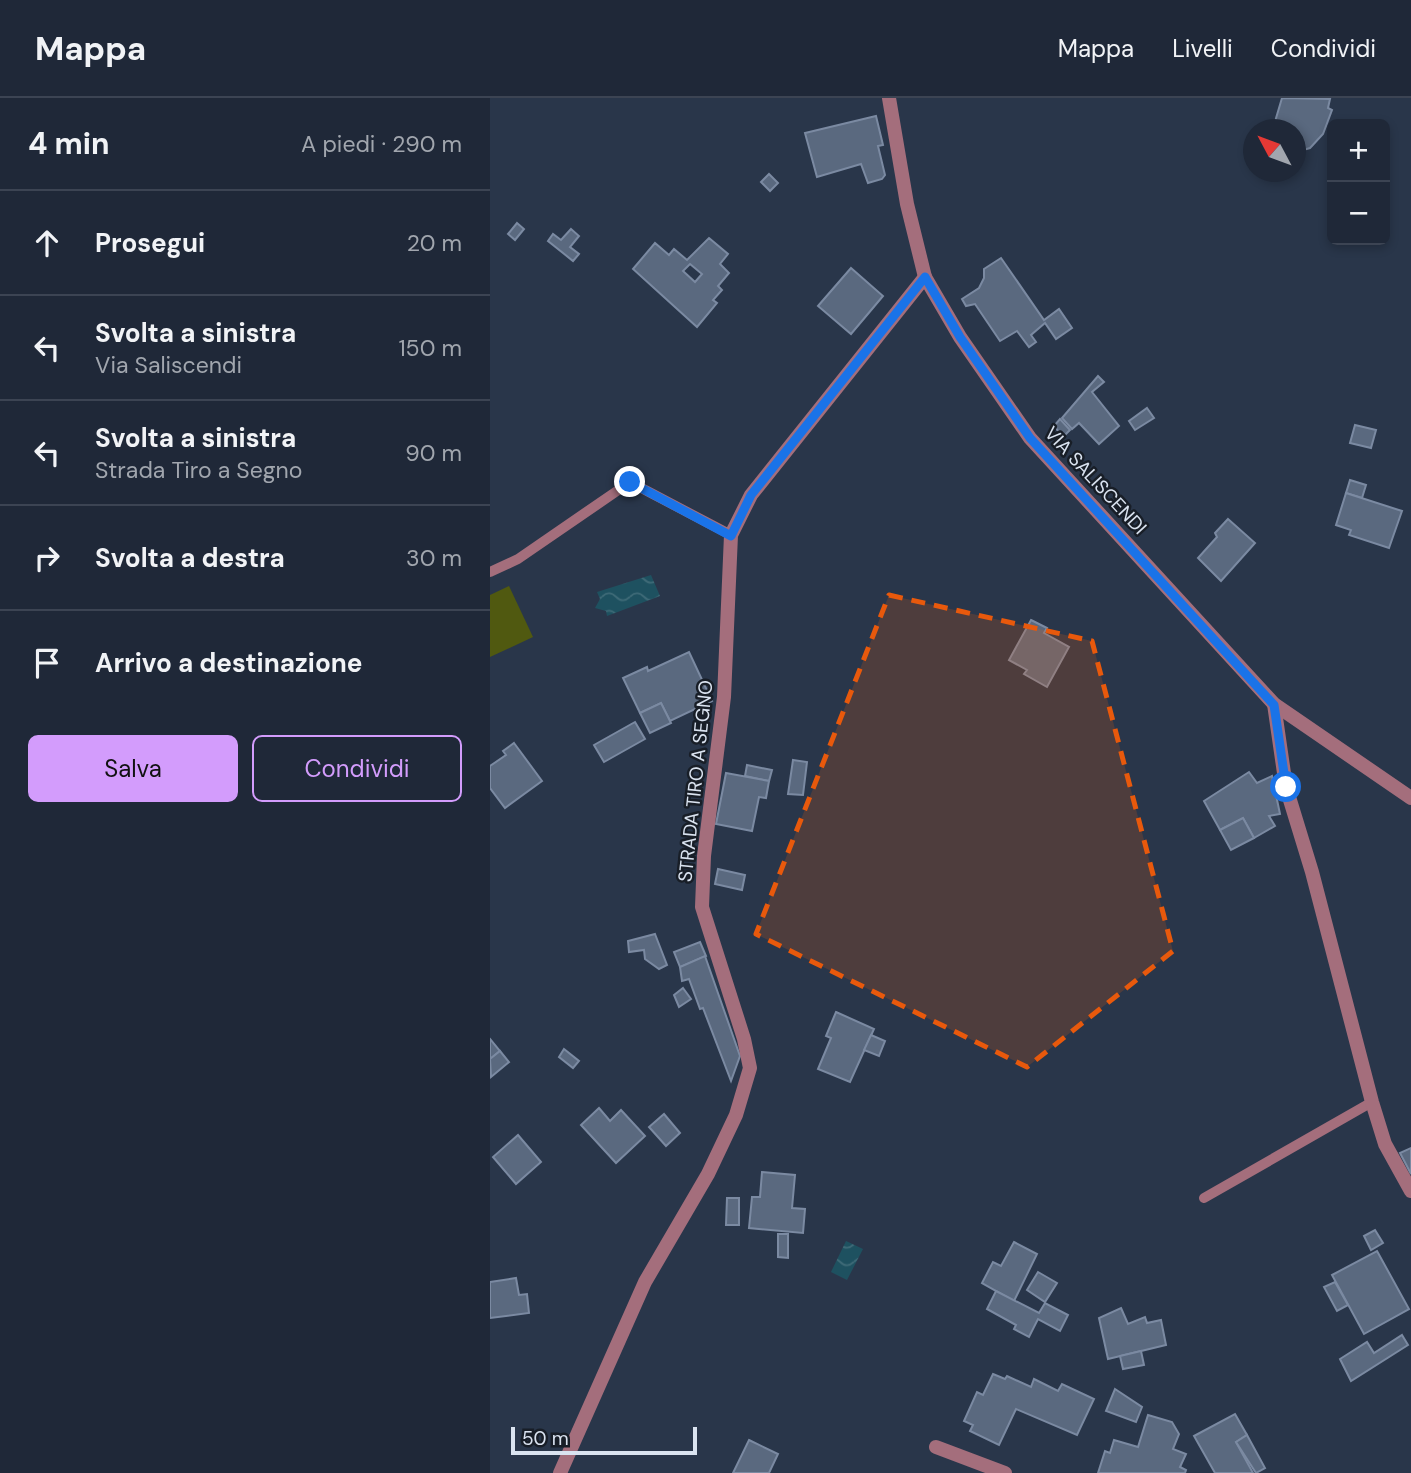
<!DOCTYPE html>
<html lang="it">
<head>
<meta charset="utf-8">
<style>
	:root { --surface:#1f2838; --page:#2c3443; --text:#f1f3f6; --muted:#a1a6ae; --line:#3c4453; --accent:#d39cfc }
	body { margin:0; font-family:"DM Sans",sans-serif; background:var(--page); color:var(--text) }
	.controls { position:absolute; right:21px; top:21px; display:grid; overflow:hidden; border-radius:10px; box-shadow:0 4px 10px #0003 }
	.controls button { width:63px; height:63px; display:grid; place-items:center; padding:0; border:0; border-bottom:2px solid var(--line); background:var(--surface); color:var(--text); font:35px sans-serif }
	.compass { position:absolute; left:753px; top:21px; width:63px; height:63px; border-radius:50%; background:var(--surface); box-shadow:0 4px 10px #0003; rotate:311deg }
	.scale { position:absolute; left:21px; bottom:18px; width:186px; box-sizing:border-box; padding-left:7px; border:4px solid #dae3f0; border-top:0; font-size:19px; line-height:24px; white-space:nowrap; color:#dae3f0; -webkit-text-stroke:5px #181e27; paint-order:stroke }
	.stop { position:absolute; width:21px; height:21px; margin:-16px; border:5px solid #1a73e8; border-radius:50%; background:#fff }
	.stop.end { background:#1a73e8; border-color:#fff; box-shadow:0 2px 7px #0008 }
	.list { margin:0; padding:0; list-style:none }
	h2 { display:flex; justify-content:space-between; align-items:center; height:91px; margin:0; padding:0 28px; font-size:30px }
	h2 small { font-size:23px; font-weight:400; color:var(--muted) }
	.list li { display:grid; grid-template-columns:46px 1fr auto; gap:21px; align-items:center; box-sizing:border-box; height:105px; padding:0 28px; border-top:2px solid var(--line) }
	.list b { display:block; font-size:26px; white-space:nowrap }
	.list p { margin:0; font-size:23px; white-space:nowrap; color:var(--muted) }
	.list em { font-size:23px; font-style:normal; color:var(--muted) }
	.actions { display:flex; gap:14px; padding:21px 28px }
	.actions a { flex:1; padding:16px 0; border:2px solid var(--accent); border-radius:10px; text-align:center; font-size:24px; color:var(--accent) }
	.actions .main { background:var(--accent); color:#111 }
	.icon { flex:none; width:38px; height:38px; fill:none; stroke:currentColor; stroke-width:2; stroke-linecap:round; stroke-linejoin:round }
	.map { position:relative; flex:none; width:921px; height:1375px; overflow:hidden }
	header { display:flex; align-items:center; gap:42px; box-sizing:border-box; height:98px; padding:0 35px; background:var(--surface); border-bottom:2px solid var(--line) }
	header strong { font-size:33px }
	nav { display:flex; gap:38px; margin-inline-start:auto; font-size:24px }
	main { display:flex }
	aside { flex:1; background:var(--surface) }
	.map>svg:first-child { display:block }
	.pitch { fill:#505910 }
	.water { fill:url(#water-waves) }
	.building { fill:#5a697f; stroke:#7b8aa2; stroke-width:2; fill-rule:evenodd }
	.lines { fill:none; stroke-linecap:round; stroke-linejoin:round }
	.lane { stroke:#a46e7c; stroke-width:10 }
	.street { stroke:#a46e7c; stroke-width:14 }
	.route { stroke:#1a73e8; stroke-width:9 }
	.marked { fill:#e8590c; fill-opacity:0.2; stroke:#e8590c; stroke-width:5; stroke-dasharray:14 9; stroke-linejoin:round }
	.labels { text-anchor:middle; stroke-width:5; stroke-linejoin:round; paint-order:stroke }
	.street-label { font-size:19px; fill:#dae3f0; stroke:#181e27 }
</style>
</head>
<body>
<header>
<strong>Mappa</strong>
<nav><a>Mappa</a><a>Livelli</a><a>Condividi</a></nav>
</header>
<main>
<aside>
<h2>4 min<small>A piedi · 290 m</small></h2>
<ul class="list">
<li><svg class="icon" aria-label="ahead" viewBox="0 0 24 24"><path d="M12 20V5M6 11l6-6 6 6"/></svg><div><b>Prosegui</b></div><em>20 m</em></li>
<li><svg class="icon" aria-label="left" viewBox="0 0 24 24"><path d="M17 20v-9H6M10 6l-5 5 5 5"/></svg><div><b>Svolta a sinistra</b><p>Via Saliscendi</p></div><em>150 m</em></li>
<li><svg class="icon" aria-label="left" viewBox="0 0 24 24"><path d="M17 20v-9H6M10 6l-5 5 5 5"/></svg><div><b>Svolta a sinistra</b><p>Strada Tiro a Segno</p></div><em>90 m</em></li>
<li><svg class="icon" aria-label="right" viewBox="0 0 24 24"><path d="M7 20v-9h11M14 6l5 5-5 5"/></svg><div><b>Svolta a destra</b></div><em>30 m</em></li>
<li><svg class="icon" aria-label="arrive" viewBox="0 0 24 24"><path d="M6 21V4h12l-3 4 3 4H6"/></svg><div><b>Arrivo a destinazione</b></div></li>
</ul>
<div class="actions"><a class="main">Salva</a><a>Condividi</a></div>
</aside>
<div class="map">
<svg width="921" height="1375" viewBox="0 0 921 1375">
	<defs>
		<pattern id="water-waves" width="16" height="10" patternUnits="userSpaceOnUse" patternTransform="scale(1.75)"><rect width="16" height="10" fill="#1e5160"/><path d="M0 5q4-4 8 0t8 0" fill="none" stroke="#3e6a77"/></pattern>
	</defs>
	<rect width="100%" height="100%" fill="#29364a"/>
	<path class="pitch" d="M19 488 43 539 0 559V497Z"/>
	<g class="water">
		<path d="M161 477 170 498 117 518 116 513 105 510 110 501 107 494Z"/>
		<path d="M356 1143 373 1151 357 1182 341 1174Z"/>
	</g>
	<g class="building">
		<path d="M792 0 840 1 838 10 842 12 833 36 820 50 806 54V32H786L784 27Z"/>
		<path d="M386 18 393 47 388 48 395 77 392 81 378 85 371 66 327 79 315 35Z"/>
		<path d="M279 76 288 85 280 93 271 84Z"/>
		<path d="M27 125 34 131 25 142 18 136Z"/>
		<path d="M81 131 89 138 80 149 89 156 83 163 58 143 63 136 71 142Z"/>
		<path d="M219 140 238 156 230 166 239 175 228 188 232 192 223 202 227 205 207 229 143 171 165 145 179 157 184 151 197 162ZM200 166 212 176 205 184 193 173Z"/>
		<path d="M511 160 554 222 569 211 582 230 566 241 555 225 541 237 546 244 539 249 527 233 510 243 485 206 476 208 472 201 489 190 494 180V171Z"/>
		<path d="M361 170 393 198 361 236 328 208Z"/>
		<path d="M608 278 614 284 602 294 629 328 609 346 589 325 582 331 572 320Z"/>
		<path d="M657 310 664 320 645 332 639 323Z"/>
		<path d="M570 321 580 332 573 339 564 328Z"/>
		<path d="M865 327 886 332 881 350 860 345Z"/>
		<path d="M860 382 876 387 872 400 856 395Z"/>
		<path d="M856 395 912 413 899 450 859 437 861 432 846 427Z"/>
		<path d="M738 421 765 445 731 483 708 460 727 439 725 435Z"/>
		<path d="M541 522 557 530 554 535 579 549 557 589 534 576 537 572 519 562Z"/>
		<path d="M199 554 222 603 180 623 171 605 150 615 133 580 157 569 158 573Z"/>
		<path d="M171 605 181 625 160 635 150 615Z"/>
		<path d="M145 624 155 641 114 664 104 647Z"/>
		<path d="M24 645 52 683 15 710 0 690V668L16 657 13 653Z"/>
		<path d="M303 662 317 664 313 697 298 696Z"/>
		<path d="M257 667 282 672 279 683 255 678Z"/>
		<path d="M759 674 767 685 782 678 790 716 779 718 785 728 764 740 753 720 730 732 714 703Z"/>
		<path d="M236 675 279 683 276 700 269 699 262 733 226 726Z"/>
		<path d="M753 720 764 740 741 752 730 732Z"/>
		<path d="M228 771 255 777 252 792 225 786Z"/>
		<path d="M165 836 177 867 169 871 155 861 154 852 139 854 138 843Z"/>
		<path d="M210 844 216 858 190 869 184 854Z"/>
		<path d="M215 858 250 958 241 983 213 910 210 911 199 881 192 883 190 869Z"/>
		<path d="M193 890 201 901 189 909 184 897Z"/>
		<path d="M346 914 384 931 360 984 328 971 341 940 336 938Z"/>
		<path d="M381 937 395 943 389 958 374 952Z"/>
		<path d="M0 941 10 953 0 961Z"/>
		<path d="M74 951 89 963 83 970 69 959Z"/>
		<path d="M10 953 19 964 1 979 0 961Z"/>
		<path d="M109 1010 120 1023 131 1012 155 1038 126 1065 91 1027Z"/>
		<path d="M174 1016 190 1035 176 1048 159 1029Z"/>
		<path d="M28 1037 51 1064 26 1086 3 1059Z"/>
		<path d="M921 1050V1076L910 1055Z"/>
		<path d="M272 1074 305 1077 302 1110 315 1111 313 1135 259 1130 262 1099H270Z"/>
		<path d="M237 1100H249V1127H236Z"/>
		<path d="M885 1132 893 1145 881 1152 874 1138Z"/>
		<path d="M288 1136H298V1160L288 1159Z"/>
		<path d="M524 1144 547 1156 524 1203 492 1185 503 1164 511 1168Z"/>
		<path d="M887 1153 919 1211 874 1236 842 1177Z"/>
		<path d="M548 1174 567 1185 555 1204 537 1192Z"/>
		<path d="M26 1180 29 1197 37 1196 39 1215 0 1220V1184Z"/>
		<path d="M845 1184 858 1207 847 1213 834 1189Z"/>
		<path d="M506 1193 549 1215 555 1205 578 1217 570 1233 548 1221 539 1239 524 1231 526 1227 497 1211Z"/>
		<path d="M631 1210 638 1226 655 1219 657 1225 671 1222 676 1247 618 1261 609 1220Z"/>
		<path d="M912 1237 918 1247 861 1283 850 1261 877 1244 884 1255Z"/>
		<path d="M651 1253 654 1267 633 1271 630 1258Z"/>
		<path d="M503 1276 515 1281 517 1278 541 1289 544 1281 568 1293 572 1286 604 1301 587 1337 526 1311 509 1347 480 1333 483 1327 474 1323 487 1294 493 1297Z"/>
		<path d="M625 1291 652 1309 646 1324 616 1313Z"/>
		<path d="M745 1316 757 1337 746 1344 763 1375H725L704 1338Z"/>
		<path d="M658 1317 682 1324 689 1336 683 1351 696 1356 690 1369 696 1372 695 1375H608L615 1353 620 1355 624 1342 648 1349Z"/>
		<path d="M757 1337 775 1370 766 1375 746 1344Z"/>
		<path d="M259 1342 288 1356 279 1375H243Z"/>
	</g>
	<g class="lines">
		<g class="lane">
			<path d="M0 474 28 461 140 384 241 437"/>
			<path d="M714 1100 882 1004"/>
		</g>
		<g class="street">
			<path d="M399 0 417 106 435 179 470 239 540 340 784 606 921 700"/>
			<path d="M784 606 796 689 822 774 882 1004 895 1046 921 1093"/>
			<path d="M446 1349 515 1375"/>
			<path d="M70 1375 155 1184 218 1076 246 1017 260 970 254 941 212 809 214 758 234 599 241 437 261 397 435 179"/>
		</g>
	</g>
	<g class="lines">
		<path class="route" d="M140 384 241 438 261 397 435 179 470 239 540 340 784 607 796 689"/>
	</g>
	<path class="marked" d="M399 497 602 543 683 853 537 969 266 836Z"/>
	<g class="labels">
		<g class="street-label">
			<text transform="translate(606 382) rotate(47)" y="7">VIA SALISCENDI</text>
			<text transform="translate(205 683) rotate(-84)" y="7">STRADA TIRO A SEGNO</text>
		</g>
	</g>
</svg>
<div class="controls">
<button>+</button>
<button>−</button>
</div>
<svg class="compass" viewBox="-18 -18 36 36"><path d="M0-13l5 13h-10z" fill="#e53935"/><path d="M0 13l5-13h-10z" fill="#a1a6ae"/></svg>
<div class="scale">50 m</div>
<div class="stop" style="left:796px;top:689px"></div>
<div class="stop end" style="left:140px;top:384px"></div>
</div>
</main>
</body>
</html>
